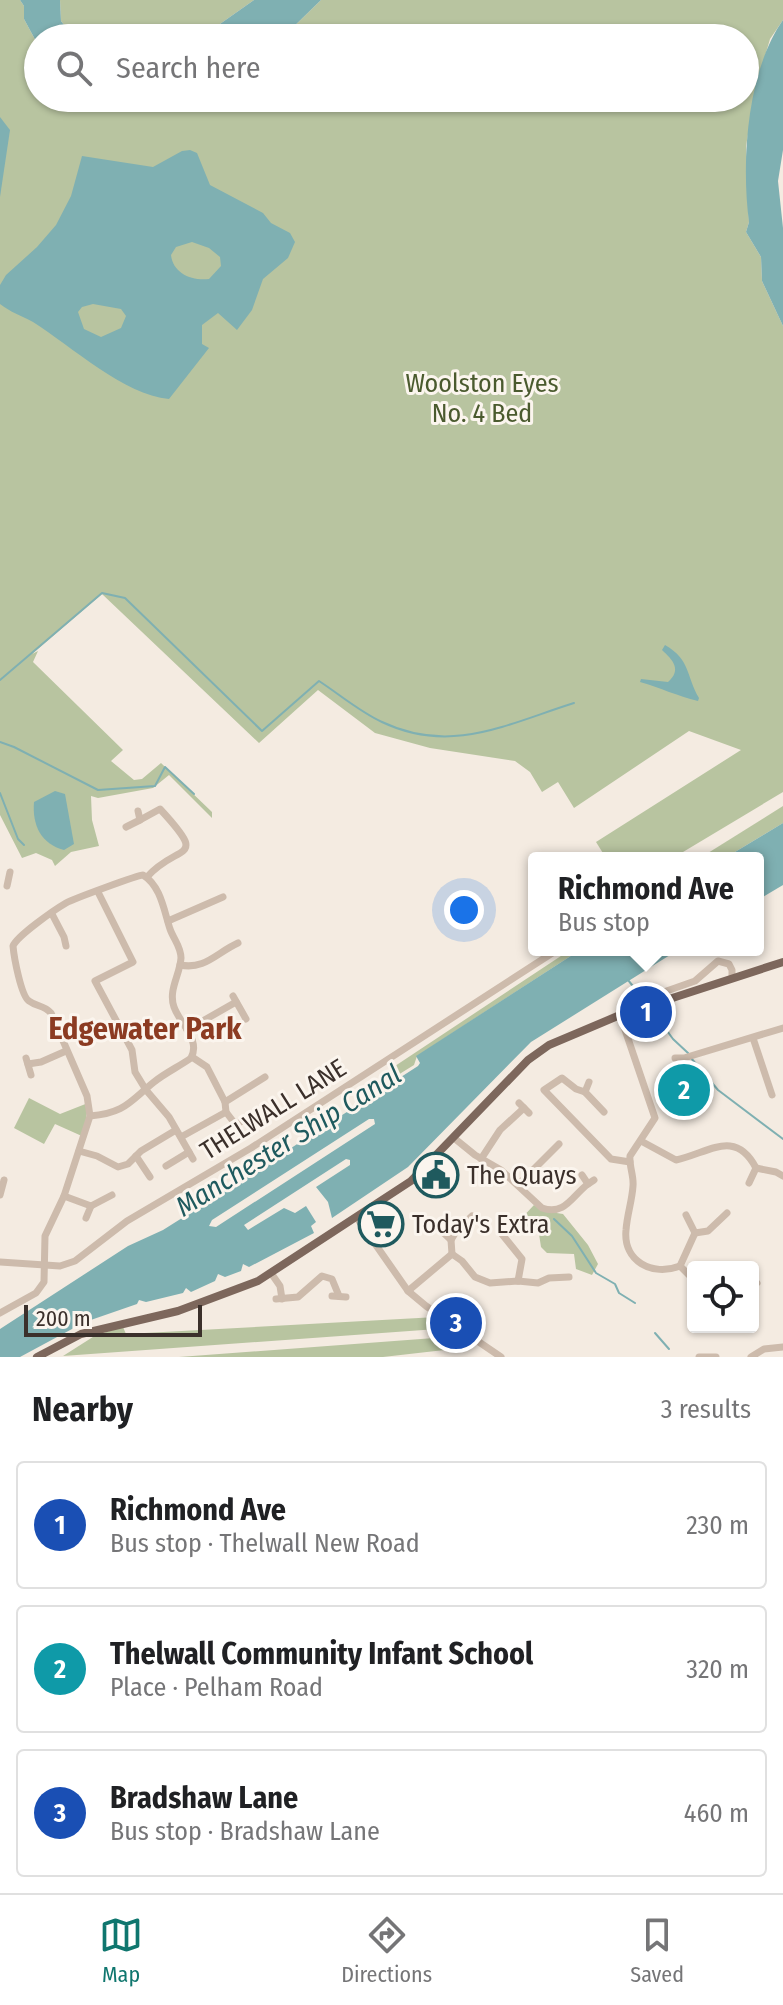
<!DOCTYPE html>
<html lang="en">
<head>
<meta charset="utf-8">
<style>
	:root { --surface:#fff; --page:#f6f6f6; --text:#202124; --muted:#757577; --line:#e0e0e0; --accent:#0f766e }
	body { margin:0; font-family:"Fira Sans Condensed",sans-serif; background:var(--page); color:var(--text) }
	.controls { position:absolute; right:24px; bottom:24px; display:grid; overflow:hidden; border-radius:8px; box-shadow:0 2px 6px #0004 }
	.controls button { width:72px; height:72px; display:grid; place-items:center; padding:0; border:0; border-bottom:2px solid var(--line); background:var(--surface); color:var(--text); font:40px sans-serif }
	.scale { position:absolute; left:24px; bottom:20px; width:178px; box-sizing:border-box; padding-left:8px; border:4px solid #3b302b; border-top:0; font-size:22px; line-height:28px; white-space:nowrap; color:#3b302b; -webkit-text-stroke:6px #fbf5ee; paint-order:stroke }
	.you { position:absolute; left:464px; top:910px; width:28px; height:28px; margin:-20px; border:6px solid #fff; border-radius:50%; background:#1a73e8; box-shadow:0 0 0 12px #1a73e833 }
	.badge { display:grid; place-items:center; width:52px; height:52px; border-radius:50%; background:var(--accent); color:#fff; font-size:26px; font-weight:700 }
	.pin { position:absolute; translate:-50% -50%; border:4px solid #fff; box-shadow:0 2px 8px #0006 }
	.popup { position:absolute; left:528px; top:852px; width:236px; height:104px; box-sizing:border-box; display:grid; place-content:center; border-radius:8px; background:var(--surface); filter:drop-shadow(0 2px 6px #0005); font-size:26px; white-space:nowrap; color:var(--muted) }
	.popup b { font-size:30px; color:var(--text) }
	.popup::after { content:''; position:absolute; left:50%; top:100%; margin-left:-16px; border:16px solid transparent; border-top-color:var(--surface) }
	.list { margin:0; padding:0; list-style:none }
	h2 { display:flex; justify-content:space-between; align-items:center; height:104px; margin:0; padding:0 32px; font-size:34px }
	h2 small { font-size:26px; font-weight:400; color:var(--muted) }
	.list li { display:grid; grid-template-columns:52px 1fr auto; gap:24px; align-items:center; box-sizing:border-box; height:128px; margin:0 16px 16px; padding:0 16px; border:2px solid var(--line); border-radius:8px }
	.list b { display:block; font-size:30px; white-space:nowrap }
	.list p { margin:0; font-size:26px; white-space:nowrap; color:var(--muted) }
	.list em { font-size:26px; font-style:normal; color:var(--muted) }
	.icon { flex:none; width:44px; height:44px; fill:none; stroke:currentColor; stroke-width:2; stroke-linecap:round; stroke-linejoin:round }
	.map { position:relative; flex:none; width:783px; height:1357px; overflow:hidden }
	.search { position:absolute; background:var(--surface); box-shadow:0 2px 6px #0004; left:24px; right:24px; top:24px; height:88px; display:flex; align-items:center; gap:20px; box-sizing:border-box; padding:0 28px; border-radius:44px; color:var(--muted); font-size:30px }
	.sheet { height:536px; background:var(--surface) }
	nav { display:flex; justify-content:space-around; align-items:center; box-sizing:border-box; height:112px; border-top:2px solid var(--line); background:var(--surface); font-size:22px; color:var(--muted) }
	nav a { display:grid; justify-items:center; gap:4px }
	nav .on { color:var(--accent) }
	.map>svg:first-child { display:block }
	.green { fill:#b8c4a0 }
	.water { fill:#7fb0b2; fill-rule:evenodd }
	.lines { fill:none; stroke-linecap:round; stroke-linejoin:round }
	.stream { stroke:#7fb0b2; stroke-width:2 }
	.minor { stroke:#cdbbac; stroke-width:7 }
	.major { stroke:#7d675c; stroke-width:8 }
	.labels { text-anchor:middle; stroke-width:6; stroke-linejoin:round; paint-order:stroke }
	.park-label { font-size:26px; fill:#4a5a2e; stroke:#fbf5ee }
	.street-label { font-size:26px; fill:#3b302b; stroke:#fbf5ee }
	.poi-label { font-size:26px; fill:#3b302b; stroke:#fbf5ee; text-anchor:start }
	.water-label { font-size:28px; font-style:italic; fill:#1f5a5e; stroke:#fbf5ee }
	.quarter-label { font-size:30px; font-weight:bold; fill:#8c3b22; stroke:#fbf5ee }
</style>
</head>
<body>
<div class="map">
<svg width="783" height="1357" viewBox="0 0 783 1357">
	<rect width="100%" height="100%" fill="#f4ebe1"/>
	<g class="green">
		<path d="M0 0H20L24 6V19L38 45V98H745V38H282L321 0H783V20L770 39 756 87 746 146 749 222 746 232 761 257 762 281 783 326V792L673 858H606L596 842 741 750 689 731 574 808 558 782 542 792 530 772 515 761 430 748 375 733 318 690 259 743 102 594 32 654 38 651 33 662 123 750 111 761 134 780 142 779 161 763 212 812V818L169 775 153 788 98 798 91 796 92 820 99 846 71 852 55 866 52 860 36 853 22 858 0 815Z"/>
		<path d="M60 0H254L200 38H74L61 21Z"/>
		<path d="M783 806V823L725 858H700Z"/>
		<path d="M570 950H580L417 1056 414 1065 377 1088 386 1072Z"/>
		<path d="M29 1098 60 1114 88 1103 84 1137 55 1124 44 1144 14 1128Z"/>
		<path d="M534 1205 544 1211 563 1214 588 1245 598 1264 592 1275 576 1269 574 1254 547 1253 541 1247 539 1234 519 1221Z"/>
		<path d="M437 1317 451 1328 63 1356 96 1335 123 1327 126 1334Z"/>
		<path d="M461 1336 462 1348 383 1357H179Z"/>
	</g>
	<g class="water">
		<path d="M20 0H60L61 21 74 38H38V45L24 19V6Z"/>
		<path d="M254 0H321L282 38H200Z"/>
		<path d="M783 20V150L778 181 783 228V326L762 281 761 257 746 232 749 222C741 161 747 71 783 20Z"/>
		<path d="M0 117 10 130 0 197Z"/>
		<path d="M190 150 197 153 210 185 263 213 271 223 290 233 295 242 288 258 263 279 252 310 237 330 218 313 202 325V344L209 348 169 399C124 395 71 346 33 322 22 316 10 312 0 304V285L6 275 37 247 56 225 71 196 82 156 153 167 182 151ZM192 242 209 248 220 257 221 266 209 279C191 281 173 273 171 255L176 247ZM93 304 121 309 126 316 121 328 101 337 84 329 78 312 82 307Z"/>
		<path d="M665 645C691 660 686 676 699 698L698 701C677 696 661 688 640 682L641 679 668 682C682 670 673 660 662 650Z"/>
		<path d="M55 791 65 794 74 844 64 850C41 844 32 825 34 802Z"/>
		<path d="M783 823V885L758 900V858H725Z"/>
		<path d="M580 950H678L531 1042 408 1167 332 1218 328 1202 316 1187 350 1165V1160L346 1159 244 1225 248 1230 284 1208 295 1213 306 1206 316 1222 311 1226 314 1233 249 1267 243 1264 241 1271 225 1277 218 1274 215 1281 191 1292 186 1288 183 1293 146 1302 139 1300 137 1304 85 1322 20 1357H0V1329L128 1246 163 1230 217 1196 418 1066 420 1063 416 1056ZM369 1119H374L375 1124 216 1227 209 1226 212 1220Z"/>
	</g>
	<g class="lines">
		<g class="stream">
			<path d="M0 680 102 593 125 598 262 731 319 681C339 694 360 712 382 722 451 755 507 724 574 703"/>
			<path d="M0 742 14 747 98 790 155 786 165 767 194 794"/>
			<path d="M0 793 18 839 24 845"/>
			<path d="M628 980 645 1001"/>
			<path d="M652 1010 673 1039 688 1053"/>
			<path d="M691 1058 718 1090 783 1139"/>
			<path d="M554 1219 572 1236 596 1273 615 1284 619 1293 635 1303"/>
			<path d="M655 1333 669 1349"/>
		</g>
		<g class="minor">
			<path d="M140 820 160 809C210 863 178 842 147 877"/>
			<path d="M126 827 140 820 138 811"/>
			<path d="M7 886 10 872"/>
			<path d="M98 892 133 962 95 981 132 1050 135 1072 146 1090 169 1117 193 1159"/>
			<path d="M52 914 64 937 66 946"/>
			<path d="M168 921 223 897"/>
			<path d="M180 965C205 970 216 953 238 943"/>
			<path d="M658 994 695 981 718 961 729 964 732 970V978"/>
			<path d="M233 996 246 1019"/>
			<path d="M620 1015 655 1118 630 1156C629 1166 634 1176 633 1186 632 1201 627 1215 626 1230 623 1261 652 1277 680 1266L693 1279"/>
			<path d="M187 1030 236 1002"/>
			<path d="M753 1038 772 1095"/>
			<path d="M192 1057 207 1067 225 1102 226 1112 242 1133"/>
			<path d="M26 1058 31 1075"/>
			<path d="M675 1058H684L783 1028"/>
			<path d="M28 1064 41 1062 66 1051"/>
			<path d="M589 1082 585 1092 604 1112"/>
			<path d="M585 1092 576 1089 562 1078 544 1090 611 1159 630 1162"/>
			<path d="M225 1102 265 1077"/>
			<path d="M519 1103 529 1113"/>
			<path d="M237 1124 255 1114 260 1122"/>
			<path d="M181 1137 226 1112"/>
			<path d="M454 1138 475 1155 501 1170 542 1208C565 1216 572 1196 588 1184"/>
			<path d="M641 1141 676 1160C709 1153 735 1128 756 1168L749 1183"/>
			<path d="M79 1151 97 1156 118 1167 128 1164 141 1151 176 1130"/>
			<path d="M136 1156 150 1177"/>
			<path d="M481 1159 500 1130 524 1108"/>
			<path d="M166 1166 189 1152"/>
			<path d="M756 1168 776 1172 783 1176"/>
			<path d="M582 1175 588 1184 594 1180"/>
			<path d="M519 1184 559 1144"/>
			<path d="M0 1195 4 1180"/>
			<path d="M64 1196 91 1206 86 1218"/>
			<path d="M91 1206 112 1195"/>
			<path d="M686 1215 695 1233 708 1231 727 1213"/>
			<path d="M357 1218 408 1291 426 1306 501 1357"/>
			<path d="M431 1221 451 1240 452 1254"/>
			<path d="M501 1233 522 1259 518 1281"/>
			<path d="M451 1240 457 1230 472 1216"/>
			<path d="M0 1262 60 1266 75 1261 127 1221 251 1148 557 950"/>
			<path d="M680 1266 695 1233"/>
			<path d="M271 1273 280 1286 282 1299"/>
			<path d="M753 1286 757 1283"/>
			<path d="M408 1291 452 1254 462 1261 475 1277 490 1283 518 1281 538 1283 549 1278 569 1277"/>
			<path d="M332 1296 346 1297"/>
			<path d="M276 1299 298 1297 322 1276 332 1279 339 1296"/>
			<path d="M0 1313 36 1293 44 1282 45 1236 64 1196 90 1116 87 1096 51 1013C44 1005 37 1007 29 1001 21 996 14 957 13 946 17 936 54 910 66 903 73 899 138 875 143 875 161 886 164 911 170 929 174 940 181 947 181 958 180 975 168 990 174 1007 180 1024 201 1040 191 1058 180 1066 165 1073 154 1082 129 1102 125 1113 90 1116"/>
			<path d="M699 1357H716"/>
			<path d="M751 1357 764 1349 783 1347"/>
		</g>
		<path class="major" d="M37 1357 81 1334 178 1311 258 1281 411 1181 528 1060 549 1045 620 1015 783 962"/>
	</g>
	<defs>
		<g id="civic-ring" transform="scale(2.3)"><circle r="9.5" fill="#fbf5ee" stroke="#1f5a5e" stroke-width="1.5"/><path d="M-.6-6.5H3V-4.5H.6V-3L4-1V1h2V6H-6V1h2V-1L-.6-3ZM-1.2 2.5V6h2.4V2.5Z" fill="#1f5a5e"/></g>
		<g id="supermarket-ring" transform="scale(2.3)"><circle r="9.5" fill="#fbf5ee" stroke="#1f5a5e" stroke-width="1.5"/><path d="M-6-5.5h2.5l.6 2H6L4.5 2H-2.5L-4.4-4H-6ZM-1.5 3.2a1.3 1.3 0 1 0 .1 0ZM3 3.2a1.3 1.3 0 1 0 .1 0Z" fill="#1f5a5e"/></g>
	</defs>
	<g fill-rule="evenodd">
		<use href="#civic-ring" x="436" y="1175"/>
		<use href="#supermarket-ring" x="381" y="1224"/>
	</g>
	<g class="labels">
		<g class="park-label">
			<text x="482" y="392">Woolston Eyes<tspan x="482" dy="30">No. 4 Bed</tspan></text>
		</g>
		<g class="street-label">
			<text transform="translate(273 1109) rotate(-32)" y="9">THELWALL LANE</text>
		</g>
		<g class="poi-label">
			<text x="467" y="1184">The Quays</text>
			<text x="412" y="1233">Today's Extra</text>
		</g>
		<g class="water-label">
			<text transform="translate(288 1140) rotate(-32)" y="10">Manchester Ship Canal</text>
		</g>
		<g class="quarter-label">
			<text x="145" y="1039">Edgewater Park</text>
		</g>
	</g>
</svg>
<div class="controls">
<button><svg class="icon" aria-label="locate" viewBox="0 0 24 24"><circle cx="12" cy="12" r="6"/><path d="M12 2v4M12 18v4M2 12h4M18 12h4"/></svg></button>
</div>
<div class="scale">200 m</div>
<div class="you"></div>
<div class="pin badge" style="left:646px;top:1012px;background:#1a4fb4">1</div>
<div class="popup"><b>Richmond Ave</b>Bus stop</div>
<div class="pin badge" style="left:684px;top:1090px;background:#0f9aa8">2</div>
<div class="pin badge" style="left:456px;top:1323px;background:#1a4fb4">3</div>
<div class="search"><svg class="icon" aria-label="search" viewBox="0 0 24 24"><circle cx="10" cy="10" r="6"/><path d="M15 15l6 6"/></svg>Search here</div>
</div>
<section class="sheet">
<h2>Nearby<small>3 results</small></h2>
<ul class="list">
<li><span class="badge" style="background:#1a4fb4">1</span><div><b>Richmond Ave</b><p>Bus stop · Thelwall New Road</p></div><em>230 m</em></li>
<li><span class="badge" style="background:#0f9aa8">2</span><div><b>Thelwall Community Infant School</b><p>Place · Pelham Road</p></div><em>320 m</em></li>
<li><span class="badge" style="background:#1a4fb4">3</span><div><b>Bradshaw Lane</b><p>Bus stop · Bradshaw Lane</p></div><em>460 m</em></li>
</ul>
</section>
<nav>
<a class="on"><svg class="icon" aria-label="map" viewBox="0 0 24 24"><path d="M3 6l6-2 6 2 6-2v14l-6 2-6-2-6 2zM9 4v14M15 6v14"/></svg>Map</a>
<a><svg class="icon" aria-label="directions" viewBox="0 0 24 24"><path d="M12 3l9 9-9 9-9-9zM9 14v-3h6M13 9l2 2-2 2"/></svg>Directions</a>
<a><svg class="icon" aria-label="saved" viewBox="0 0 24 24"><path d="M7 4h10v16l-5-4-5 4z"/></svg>Saved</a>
</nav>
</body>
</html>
